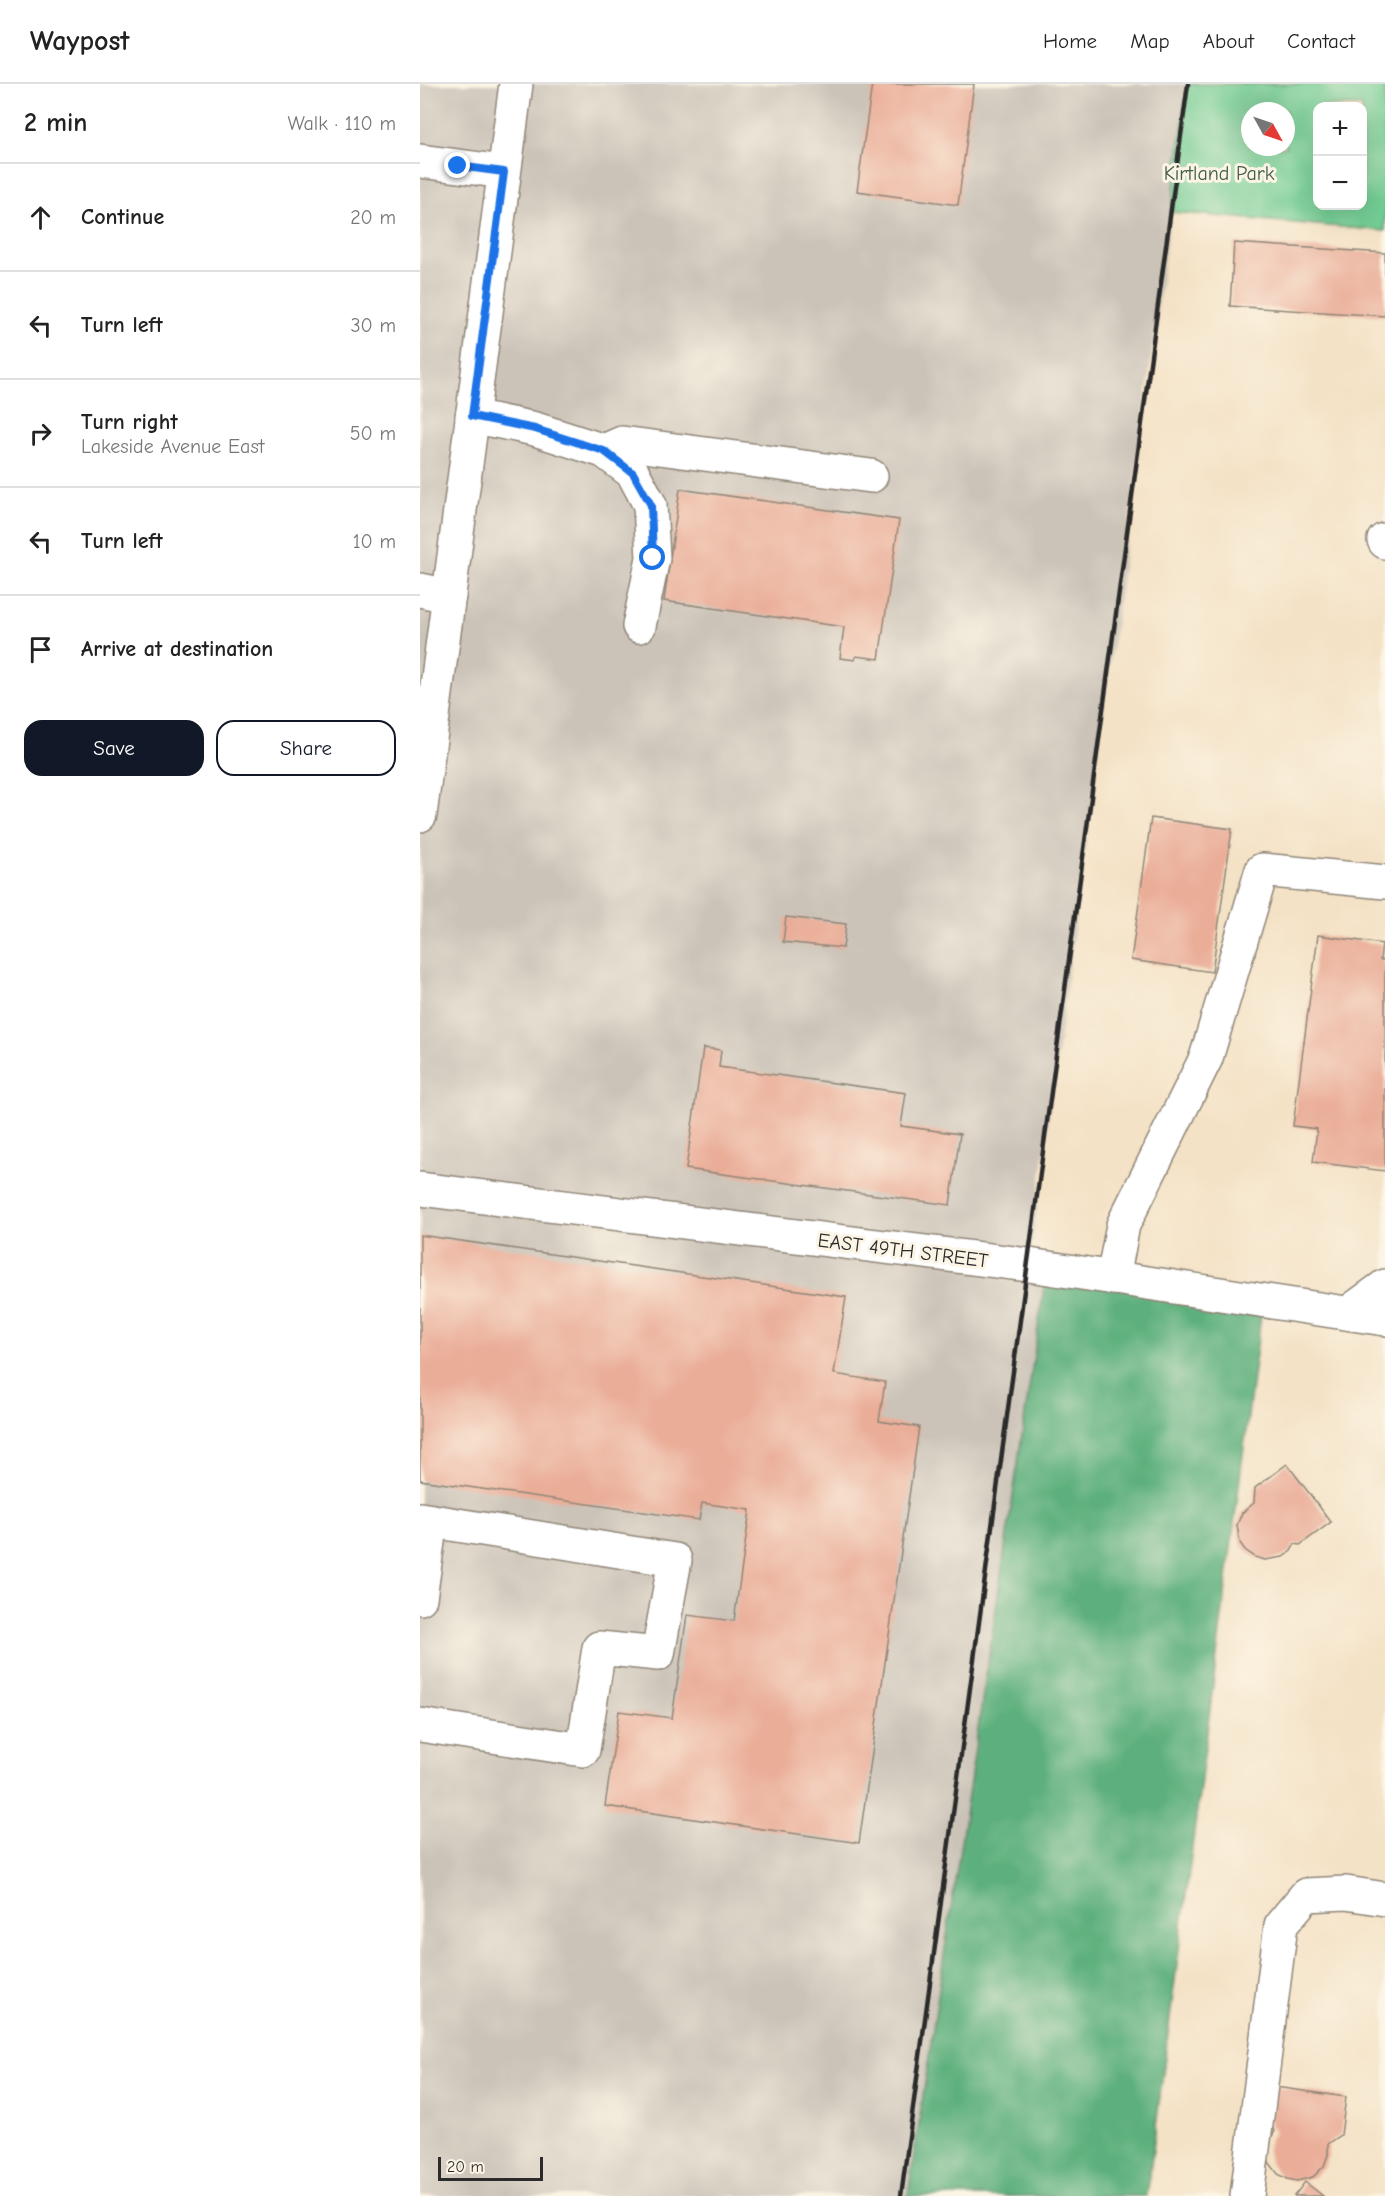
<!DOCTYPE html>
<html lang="en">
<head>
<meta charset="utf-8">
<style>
	:root { --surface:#fff; --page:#f6f6f6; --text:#222; --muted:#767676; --line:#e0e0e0; --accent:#111827 }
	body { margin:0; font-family:"Comic Neue",sans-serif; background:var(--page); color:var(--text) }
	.controls { position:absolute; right:18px; top:18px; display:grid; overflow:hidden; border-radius:12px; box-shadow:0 6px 24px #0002 }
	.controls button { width:54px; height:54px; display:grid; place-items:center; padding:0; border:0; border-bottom:2px solid var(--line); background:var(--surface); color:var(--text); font:30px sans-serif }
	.compass { position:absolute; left:821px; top:18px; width:54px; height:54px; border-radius:50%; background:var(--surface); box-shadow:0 6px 24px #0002; rotate:130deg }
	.scale { position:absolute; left:18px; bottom:15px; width:105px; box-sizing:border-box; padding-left:6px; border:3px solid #2b2b2b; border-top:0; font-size:16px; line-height:21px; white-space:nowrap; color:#2b2b2b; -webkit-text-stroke:4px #fcf5e5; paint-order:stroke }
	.stop { position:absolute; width:18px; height:18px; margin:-14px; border:4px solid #1a73e8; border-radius:50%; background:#fff }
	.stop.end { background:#1a73e8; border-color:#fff; box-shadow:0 2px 6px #0008 }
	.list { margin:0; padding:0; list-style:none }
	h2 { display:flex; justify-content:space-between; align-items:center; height:78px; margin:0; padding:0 24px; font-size:26px }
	h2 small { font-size:20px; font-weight:400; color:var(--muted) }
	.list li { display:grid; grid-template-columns:39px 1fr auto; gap:18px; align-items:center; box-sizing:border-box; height:108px; padding:0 24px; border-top:2px solid var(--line) }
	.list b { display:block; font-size:22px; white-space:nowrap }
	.list p { margin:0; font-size:20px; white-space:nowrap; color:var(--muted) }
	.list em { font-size:20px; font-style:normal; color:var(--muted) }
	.actions { display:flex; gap:12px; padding:18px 24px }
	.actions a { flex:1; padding:14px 0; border:2px solid var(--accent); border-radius:18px; text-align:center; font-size:21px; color:var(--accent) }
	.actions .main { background:var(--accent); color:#fff }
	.icon { flex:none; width:33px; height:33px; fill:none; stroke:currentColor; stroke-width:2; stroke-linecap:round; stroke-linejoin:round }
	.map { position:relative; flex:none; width:965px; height:2112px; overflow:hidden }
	header { display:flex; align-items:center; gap:36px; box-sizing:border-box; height:84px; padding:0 30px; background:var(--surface); border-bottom:2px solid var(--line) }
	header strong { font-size:28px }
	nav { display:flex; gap:33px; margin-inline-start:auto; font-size:21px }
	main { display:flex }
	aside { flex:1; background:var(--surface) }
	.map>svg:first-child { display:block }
	.industrial { fill:#cbc3b8 }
	.green { fill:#72cc93; stroke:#4e7c5f; stroke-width:1.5; fill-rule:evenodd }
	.forest { fill:#5db07d; stroke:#446e54; stroke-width:1.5 }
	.building { fill:#eaad98 }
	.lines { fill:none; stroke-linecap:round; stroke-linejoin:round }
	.minor-casing { stroke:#908678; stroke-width:36 }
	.minor { stroke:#fff; stroke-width:33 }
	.rail { stroke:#2b2b2b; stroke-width:4.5 }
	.route { stroke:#1a73e8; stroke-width:8 }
	.labels { text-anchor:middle; stroke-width:6; stroke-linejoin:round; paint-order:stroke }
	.park-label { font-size:20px; fill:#405b4a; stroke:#fcf5e5 }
	.street-label { font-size:20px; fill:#2b2b2b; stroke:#fcf5e5 }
</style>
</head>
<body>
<header>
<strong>Waypost</strong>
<nav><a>Home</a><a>Map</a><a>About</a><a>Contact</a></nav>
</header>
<main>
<aside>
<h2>2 min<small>Walk · 110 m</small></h2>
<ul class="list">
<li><svg class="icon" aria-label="ahead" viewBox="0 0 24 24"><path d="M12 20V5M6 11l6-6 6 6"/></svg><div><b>Continue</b></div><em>20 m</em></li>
<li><svg class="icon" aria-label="left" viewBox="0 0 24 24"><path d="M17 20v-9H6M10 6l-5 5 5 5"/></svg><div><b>Turn left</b></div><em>30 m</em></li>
<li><svg class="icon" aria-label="right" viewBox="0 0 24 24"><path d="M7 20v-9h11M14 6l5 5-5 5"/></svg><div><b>Turn right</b><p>Lakeside Avenue East</p></div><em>50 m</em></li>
<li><svg class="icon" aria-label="left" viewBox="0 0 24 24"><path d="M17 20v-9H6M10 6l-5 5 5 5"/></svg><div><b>Turn left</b></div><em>10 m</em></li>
<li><svg class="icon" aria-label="arrive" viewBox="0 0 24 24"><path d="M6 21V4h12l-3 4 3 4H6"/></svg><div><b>Arrive at destination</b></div></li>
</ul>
<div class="actions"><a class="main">Save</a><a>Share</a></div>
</aside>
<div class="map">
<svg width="965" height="2112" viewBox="0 0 965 2112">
	<rect width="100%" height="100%" fill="#fcf5e5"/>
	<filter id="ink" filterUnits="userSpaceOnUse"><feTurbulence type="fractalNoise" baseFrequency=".0167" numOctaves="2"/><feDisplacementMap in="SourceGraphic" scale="12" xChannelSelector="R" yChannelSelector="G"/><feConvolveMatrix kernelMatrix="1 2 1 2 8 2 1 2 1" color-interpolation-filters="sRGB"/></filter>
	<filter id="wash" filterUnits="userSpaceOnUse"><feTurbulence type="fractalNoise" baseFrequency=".008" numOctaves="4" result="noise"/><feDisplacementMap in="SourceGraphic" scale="24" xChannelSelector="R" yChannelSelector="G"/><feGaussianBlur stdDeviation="1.35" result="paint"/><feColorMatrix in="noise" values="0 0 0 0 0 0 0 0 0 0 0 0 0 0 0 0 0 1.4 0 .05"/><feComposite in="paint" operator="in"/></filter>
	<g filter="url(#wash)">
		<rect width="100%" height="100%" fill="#f4e2c6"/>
		<path class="industrial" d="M0 0H768L609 1181 627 1184 488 2112H0Z"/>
		<path class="green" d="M768 0H965V147L751 128ZM898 22H942V122H898ZM830 27H866V63H830Z"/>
		<path class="forest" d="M627 1184 843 1216 727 2112H488Z"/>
		<g id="blocks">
			<g class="building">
				<path d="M452 0H554L538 121 437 107Z"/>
				<path d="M814 159 965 169V232L810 222Z"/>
				<path d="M260 405 479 436 459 575 436 572 435 576 420 574 424 543 244 517Z"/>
				<path d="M731 734 812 745 792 888 711 876Z"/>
				<path d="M366 833 426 840 423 864 363 858Z"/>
				<path d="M898 851 962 860 960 876H965V1087L893 1078 897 1045 873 1042Z"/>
				<path d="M283 964 301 966 299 983 486 1009 481 1042 540 1050 530 1121 266 1085Z"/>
				<path d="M0 1151 426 1213 414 1290 465 1298 459 1337 499 1343 439 1759 185 1722 199 1627 252 1634 267 1531 314 1537 330 1426 282 1419 279 1436 0 1396Z"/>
				<path d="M867 1380 911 1438 880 1461 875 1460 871 1467 863 1473 845 1476 835 1473 825 1466 820 1459 817 1441 822 1429 834 1419 835 1404Z"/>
				<path d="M855 2003 926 2013 921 2051 908 2060V2071L904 2082 893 2093 877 2097 868 2095 858 2090 849 2078 847 2066 849 2057 855 2047 850 2040Z"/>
				<path d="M885 2098 903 2112H874Z"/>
			</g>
		</g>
	</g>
	<g filter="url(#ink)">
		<use href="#blocks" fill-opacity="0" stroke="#908678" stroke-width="1.5"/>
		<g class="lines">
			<g class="minor-casing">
				<g id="minor">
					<path d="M0 77 84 88"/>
					<path d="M52 332 115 345 184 367 213 389 230 421 233 474 219 542"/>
					<path d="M184 367 202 359 451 392"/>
					<path d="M964 456 965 458"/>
					<path d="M0 506 29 512"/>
					<path d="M0 731 96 0"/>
					<path d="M0 1105 609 1181 965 1235"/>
					<path d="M693 1194 703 1141 786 974 842 786 965 798"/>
					<path d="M928 1229 965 1202"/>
					<path d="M0 1435 255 1476 238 1570 179 1564 163 1666 0 1641"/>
					<path d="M0 1514 11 1437"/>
					<path d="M827 2112 861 1841 886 1811 926 1809 965 1815"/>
				</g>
			</g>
			<use href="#minor" class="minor"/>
			<path class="rail" d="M481 2112 768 0"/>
		</g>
	</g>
	<g class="lines" filter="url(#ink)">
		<path class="route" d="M38 82 84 88 52 332 115 345 184 367 213 389 231 421 233 474"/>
	</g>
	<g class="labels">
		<g class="park-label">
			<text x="799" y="96">Kirtland Park</text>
		</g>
		<g class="street-label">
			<text transform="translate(483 1166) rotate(7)" y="7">EAST 49TH STREET</text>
		</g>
	</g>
</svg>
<div class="controls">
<button>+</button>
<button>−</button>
</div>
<svg class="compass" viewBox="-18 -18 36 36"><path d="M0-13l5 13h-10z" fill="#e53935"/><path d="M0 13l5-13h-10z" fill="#767676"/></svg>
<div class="scale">20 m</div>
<div class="stop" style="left:233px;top:474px"></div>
<div class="stop end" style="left:38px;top:82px"></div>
</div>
</main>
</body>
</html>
